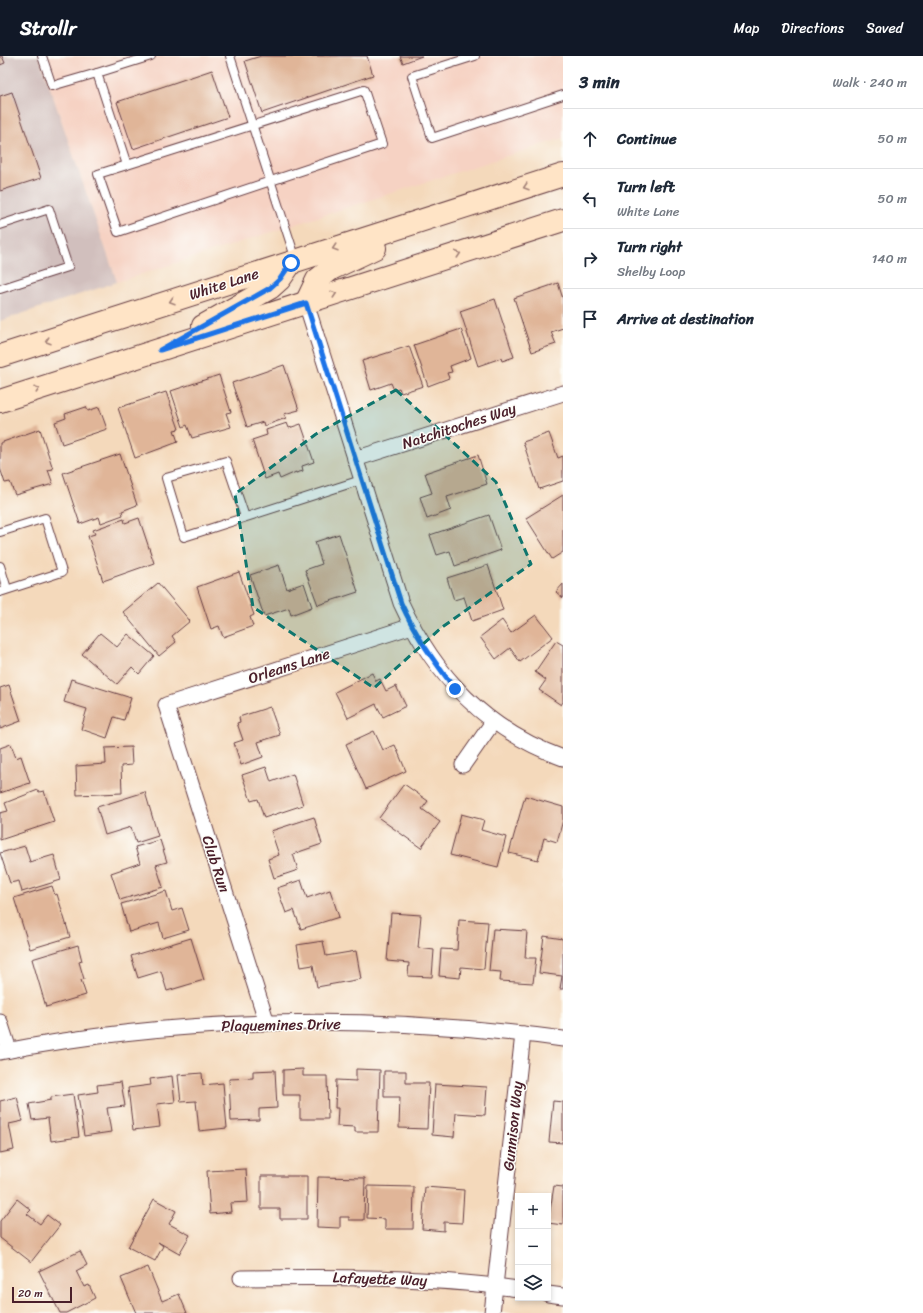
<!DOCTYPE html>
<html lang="en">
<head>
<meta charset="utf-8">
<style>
	:root { --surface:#fff; --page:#f6f6f7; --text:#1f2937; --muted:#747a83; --line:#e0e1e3; --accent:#111827 }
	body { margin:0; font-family:Sriracha,sans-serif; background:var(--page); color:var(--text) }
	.controls { position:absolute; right:12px; bottom:12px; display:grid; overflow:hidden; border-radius:0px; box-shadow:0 2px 6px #0003 }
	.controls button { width:36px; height:36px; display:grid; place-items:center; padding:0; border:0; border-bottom:1px solid var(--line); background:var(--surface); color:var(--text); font:20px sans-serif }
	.scale { position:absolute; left:12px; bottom:10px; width:60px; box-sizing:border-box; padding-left:4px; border:2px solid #4a1f2b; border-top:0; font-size:11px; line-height:14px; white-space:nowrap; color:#4a1f2b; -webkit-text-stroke:3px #fdfcf7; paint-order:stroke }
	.stop { position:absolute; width:12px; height:12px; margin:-9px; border:3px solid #1a73e8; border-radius:50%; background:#fff }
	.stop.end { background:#1a73e8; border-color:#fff; box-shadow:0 1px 4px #0008 }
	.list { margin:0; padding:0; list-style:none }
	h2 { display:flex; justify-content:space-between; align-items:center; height:52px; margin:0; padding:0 16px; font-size:17px }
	h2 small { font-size:13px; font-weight:400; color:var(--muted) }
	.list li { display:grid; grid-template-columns:26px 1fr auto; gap:12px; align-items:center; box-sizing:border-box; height:60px; padding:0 16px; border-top:1px solid var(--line) }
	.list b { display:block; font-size:15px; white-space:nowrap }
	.list p { margin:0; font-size:13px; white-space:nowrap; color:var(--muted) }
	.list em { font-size:13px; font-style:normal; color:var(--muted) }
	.icon { flex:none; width:22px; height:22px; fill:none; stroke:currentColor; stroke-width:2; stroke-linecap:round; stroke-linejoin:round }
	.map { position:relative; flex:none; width:563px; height:1257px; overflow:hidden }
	header { display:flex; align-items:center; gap:24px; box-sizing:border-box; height:56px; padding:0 20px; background:var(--accent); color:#fff }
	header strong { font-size:19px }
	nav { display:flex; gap:22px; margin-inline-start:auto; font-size:14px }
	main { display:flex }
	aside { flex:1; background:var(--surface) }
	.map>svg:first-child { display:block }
	.built { fill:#f6d2c3 }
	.industrial { fill:#d1bfbd }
	.building { fill:#e0b598 }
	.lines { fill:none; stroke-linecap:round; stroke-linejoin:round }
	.lane-casing { stroke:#643b41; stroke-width:10 }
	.street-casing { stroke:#643b41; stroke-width:17 }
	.secondary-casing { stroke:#643b41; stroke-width:24 }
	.lane { stroke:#fff; stroke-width:8 }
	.street { stroke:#fff; stroke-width:15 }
	.secondary { stroke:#ffe4c6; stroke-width:22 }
	.oneway { stroke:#a48278 }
	.route { stroke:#1a73e8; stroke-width:5 }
	.marked { fill:#0f766e; fill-opacity:0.2; stroke:#0f766e; stroke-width:3; stroke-dasharray:8 5; stroke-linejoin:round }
	.labels { text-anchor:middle; stroke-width:3; stroke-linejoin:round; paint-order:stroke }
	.street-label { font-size:15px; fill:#4a1f2b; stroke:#fdfcf7 }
</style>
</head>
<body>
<header>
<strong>Strollr</strong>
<nav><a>Map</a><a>Directions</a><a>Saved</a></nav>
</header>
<main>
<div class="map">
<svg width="563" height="1257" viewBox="0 0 563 1257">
	<rect width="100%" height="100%" fill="#fdfcf7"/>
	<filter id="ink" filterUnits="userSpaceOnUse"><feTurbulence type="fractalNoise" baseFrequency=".025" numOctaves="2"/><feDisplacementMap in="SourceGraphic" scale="8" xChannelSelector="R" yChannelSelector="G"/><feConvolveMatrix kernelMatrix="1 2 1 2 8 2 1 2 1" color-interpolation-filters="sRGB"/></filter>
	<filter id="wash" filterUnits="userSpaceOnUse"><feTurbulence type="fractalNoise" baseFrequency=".012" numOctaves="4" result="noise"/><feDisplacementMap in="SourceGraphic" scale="16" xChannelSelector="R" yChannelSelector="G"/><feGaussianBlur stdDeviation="0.9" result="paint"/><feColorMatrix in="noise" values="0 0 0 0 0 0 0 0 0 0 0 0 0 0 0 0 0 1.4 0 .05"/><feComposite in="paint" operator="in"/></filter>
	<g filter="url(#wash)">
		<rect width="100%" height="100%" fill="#f4d9bb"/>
		<path class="built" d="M39 0H563V82L117 226Z"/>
		<path class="industrial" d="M0 0H39L117 226 0 265Z"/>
		<g id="blocks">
			<g class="building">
				<path d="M0 0H2L5 7 0 9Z"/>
				<path d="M261 0H367L373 19 262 57 245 5Z"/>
				<path d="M400 0H422L403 7Z"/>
				<path d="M212 14 228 61 133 93 117 46Z"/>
				<path d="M12 36 41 122 0 135V40Z"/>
				<path d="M558 227 563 243V272L551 276 556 288 532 296 514 242Z"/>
				<path d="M495 243 514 301 502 305 501 302 478 310 460 255Z"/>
				<path d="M461 273 471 302 450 310 452 316 447 317 449 322 428 330 414 289Z"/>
				<path d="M409 290 423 330 401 337 399 332 394 334 391 327 371 334 362 305Z"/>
				<path d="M284 309 299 354 284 358 286 362 264 370 263 366 247 371 232 327Z"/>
				<path d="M219 319 231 356 226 357 231 371 192 382 187 369 183 371 171 335Z"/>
				<path d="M166 336 179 373 174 374 178 386 135 402 118 352Z"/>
				<path d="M86 351 88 355 99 351 107 373 62 388 55 366 66 362 65 358Z"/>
				<path d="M287 367 289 372 301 368 314 406 302 410 303 415 296 417V416L280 423 278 418 265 423 252 384 267 379 266 374Z"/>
				<path d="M40 373 53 413 48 414 53 428 15 439 10 426 5 427 0 412V387Z"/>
				<path d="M549 377 558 402 563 400V425L539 433 523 386Z"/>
				<path d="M120 398 137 449 122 455 123 459 101 467 99 461 80 468 63 417Z"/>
				<path d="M478 399 487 428 447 441 451 454 427 463 420 441 432 437 425 417Z"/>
				<path d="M563 439V496L552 503 526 462Z"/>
				<path d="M489 459 501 494 455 510 450 495 437 499 430 479Z"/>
				<path d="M139 462 154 507 103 525 88 480 95 478 93 474 124 463 125 467Z"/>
				<path d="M339 478 358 536 318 549 305 514 322 508 315 486Z"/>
				<path d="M279 509 287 533 304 527 312 551 291 559 289 552 264 560 250 519Z"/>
				<path d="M488 509 503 554 472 565 464 541 454 544 447 522Z"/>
				<path d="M239 516 254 559 250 561 253 570 223 581 219 570 211 573 197 531Z"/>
				<path d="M158 527 190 565 172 580 176 586 159 600 123 556Z"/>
				<path d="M563 528V542L556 536Z"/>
				<path d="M536 559 553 581 520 606 510 592 496 603 480 581 502 564 511 577Z"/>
				<path d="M100 577 117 591 128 578 154 600 139 618 132 611 117 628 82 598Z"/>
				<path d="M556 585 563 589V646L561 649 539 634 546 624 535 616Z"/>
				<path d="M372 617 376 625 380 623 386 635 396 630 406 650 383 661 376 648 348 662 335 636Z"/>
				<path d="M71 623 131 642 124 664 114 661 107 682 81 673 87 653 64 646Z"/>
				<path d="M9 629 21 665 0 673V632Z"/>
				<path d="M270 651 280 679 258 686 263 701 241 709 234 687 243 684 237 667 240 666 239 661Z"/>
				<path d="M374 675 383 694 395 689 406 715 366 733 346 688Z"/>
				<path d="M11 688 16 702 21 700 30 727 0 737V692Z"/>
				<path d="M131 691 132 709 121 710 122 737 77 739 76 710 106 708 105 692Z"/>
				<path d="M266 711 271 726 293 718 303 749 264 762 258 743 251 745 242 719Z"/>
				<path d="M404 728 428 745 422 753 440 766 421 792 379 762Z"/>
				<path d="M38 734 39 736 44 735 54 766 0 784V757L8 755 5 747Z"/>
				<path d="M145 736 158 780 136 787 131 771 105 779 97 751Z"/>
				<path d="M525 740 563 751V764L557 786 544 782 538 804 509 797Z"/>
				<path d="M461 758 484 764 481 774 506 781 498 811 450 799Z"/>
				<path d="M314 761 322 788 293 798 298 814 274 822 268 803 279 799 271 775Z"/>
				<path d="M160 784 167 806 156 809 163 831 120 844 111 817 140 807 135 791Z"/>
				<path d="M25 790 30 806 54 799 61 824 22 836 19 825 10 827 0 797Z"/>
				<path d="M301 824 307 842 330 834 339 861 301 873 294 854 286 857 277 832Z"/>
				<path d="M52 830 55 839 57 838 70 881 30 893 14 842Z"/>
				<path d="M166 835 172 855 182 852 189 874 163 882 159 867 129 876 121 848Z"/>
				<path d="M391 857 421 859 418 892 434 894 432 921 408 920 409 907 387 905Z"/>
				<path d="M459 864 488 866 484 913 461 911 460 922 439 920 441 893 457 894Z"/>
				<path d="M493 873 527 875 525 902H536L533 927 500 925 501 916 489 915Z"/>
				<path d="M544 880 563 883V933H560L562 920 539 917Z"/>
				<path d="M191 882 204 924 167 935 161 915 138 922 131 900Z"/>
				<path d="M323 885 326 900 356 895 361 923 317 931 313 909 301 911 297 889Z"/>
				<path d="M78 889 82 905 79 906 84 923 81 924 86 939 46 951 32 903Z"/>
				<path d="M303 1013V1020H327L328 1063H300V1039H283V1014Z"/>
				<path d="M356 1013 380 1014 378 1076H355V1071L337 1070 338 1052H335L336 1024 356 1025Z"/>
				<path d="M275 1014 277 1052 259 1053V1064L231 1065 229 1023 253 1022V1015Z"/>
				<path d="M384 1015H406V1027H429L427 1073 399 1072 400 1041H384Z"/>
				<path d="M202 1017 203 1029 223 1027 227 1072 199 1075 196 1045 181 1046 178 1019Z"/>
				<path d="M172 1020 175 1046 157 1048 160 1071 133 1074 128 1032 151 1029 150 1023Z"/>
				<path d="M121 1026 125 1050 107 1052 111 1076 84 1080 78 1039 98 1036 97 1029Z"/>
				<path d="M435 1028 487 1031 485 1059 456 1057 454 1081 432 1079Z"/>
				<path d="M73 1038 79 1081 51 1085 48 1062 32 1064 29 1048 51 1044V1041Z"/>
				<path d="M17 1041 23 1065 9 1068 14 1094 0 1097V1045Z"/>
				<path d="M553 1045 563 1046V1087L549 1086Z"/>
				<path d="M246 1113 248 1146 230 1147 231 1156 210 1158 207 1115Z"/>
				<path d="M261 1120H307V1163H280V1153H261Z"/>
				<path d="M318 1121 365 1122 364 1164H349V1161H340V1172L317 1171Z"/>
				<path d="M368 1130 414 1131 413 1173H385V1163L367 1162Z"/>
				<path d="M554 1130 563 1131V1169L548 1167Z"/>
				<path d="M425 1131 464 1134 462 1167 444 1166V1175L422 1173Z"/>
				<path d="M17 1143 31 1154 27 1158 40 1168 47 1159 60 1169 31 1206 0 1182V1165Z"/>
				<path d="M154 1143 176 1155 169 1168 190 1179 179 1198 158 1186 163 1190 155 1205 128 1191Z"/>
				<path d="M80 1195 87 1209 76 1215 84 1231 89 1229 95 1242 66 1257H60L39 1215Z"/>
				<path d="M148 1211 162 1245 179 1238 187 1257H136L121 1222Z"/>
			</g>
		</g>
	</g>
	<g filter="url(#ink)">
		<use href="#blocks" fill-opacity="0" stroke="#643b41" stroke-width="1"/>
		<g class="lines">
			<g class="lane-casing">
				<g id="lane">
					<path d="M42 0 52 30 97 17"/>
					<path d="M230 0 296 204"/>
					<path d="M475 0 412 20 432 82 563 39"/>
					<path d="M127 109 364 34 382 88 118 176 98 118 127 109 97 17 151 0"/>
					<path d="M0 169 49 153 68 211 0 233"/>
					<path d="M245 461 226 405 166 422 184 481 361 424"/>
					<path d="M0 476 45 462 62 516 0 536"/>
					<path d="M0 510 7 533"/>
				</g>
			</g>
			<g class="street-casing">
				<g id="street">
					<path d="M306 247 401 547C435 621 486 674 563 702"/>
					<path d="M355 403 563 337"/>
					<path d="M463 709 493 666"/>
					<path d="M0 966 9 994"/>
					<path d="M267 967 166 649 412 570"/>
					<path d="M0 996C182 960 380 958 563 983"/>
					<path d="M241 1222C334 1221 426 1220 518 1233"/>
					<path d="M548 1238 563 1240"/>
					<path d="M492 1257 523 978"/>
				</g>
			</g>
			<g class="secondary-casing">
				<g id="secondary">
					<path d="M306 247 317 224 331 213 375 192"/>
					<path d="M203 270 270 232 280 223 291 207"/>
					<path d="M0 300 563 119"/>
					<path d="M0 345 563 164"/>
				</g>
			</g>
			<use href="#lane" class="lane"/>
			<use href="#street" class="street"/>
			<use href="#secondary" class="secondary"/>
		</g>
		<defs><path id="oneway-chevron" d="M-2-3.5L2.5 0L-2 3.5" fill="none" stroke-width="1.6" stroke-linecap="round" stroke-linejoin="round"/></defs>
		<g class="oneway">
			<use href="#oneway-chevron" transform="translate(526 131) rotate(162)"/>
			<use href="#oneway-chevron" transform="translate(335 192) rotate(162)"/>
			<use href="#oneway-chevron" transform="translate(458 198) rotate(-18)"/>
			<use href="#oneway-chevron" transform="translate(334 238) rotate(-18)"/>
			<use href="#oneway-chevron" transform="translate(172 245) rotate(162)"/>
			<use href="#oneway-chevron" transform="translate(48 285) rotate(162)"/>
			<use href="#oneway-chevron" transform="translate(37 333) rotate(-18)"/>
		</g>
	</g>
	<g class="lines" filter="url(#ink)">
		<path class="route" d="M291 207 280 223 270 232 160 294 306 247 401 547C416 580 433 604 455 633"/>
	</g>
	<path class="marked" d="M396 334 496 426 531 508 441 572 374 632 253 551 235 438 316 378Z"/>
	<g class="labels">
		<g class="street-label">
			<text transform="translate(224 228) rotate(-18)" y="5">White Lane</text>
			<text transform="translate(459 370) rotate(-18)" y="5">Natchitoches Way</text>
			<text transform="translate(289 610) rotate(-18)" y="5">Orleans Lane</text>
			<text transform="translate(216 808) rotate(72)" y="5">Club Run</text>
			<text transform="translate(281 969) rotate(-1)" y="5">Plaquemines Drive</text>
			<text transform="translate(513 1070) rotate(-84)" y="5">Gunnison Way</text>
			<text transform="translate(380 1223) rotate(2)" y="5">Lafayette Way</text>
		</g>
	</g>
</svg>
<div class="controls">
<button>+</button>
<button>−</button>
<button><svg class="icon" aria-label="layers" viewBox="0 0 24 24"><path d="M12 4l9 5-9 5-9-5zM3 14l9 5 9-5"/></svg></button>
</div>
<div class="scale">20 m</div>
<div class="stop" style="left:291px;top:207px"></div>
<div class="stop end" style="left:455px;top:633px"></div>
</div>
<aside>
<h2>3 min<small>Walk · 240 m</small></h2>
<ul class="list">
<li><svg class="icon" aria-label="ahead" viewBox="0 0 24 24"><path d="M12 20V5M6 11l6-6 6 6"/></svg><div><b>Continue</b></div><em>50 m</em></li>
<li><svg class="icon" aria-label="left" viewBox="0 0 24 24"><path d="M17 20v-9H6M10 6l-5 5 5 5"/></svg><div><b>Turn left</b><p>White Lane</p></div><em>50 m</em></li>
<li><svg class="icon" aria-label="right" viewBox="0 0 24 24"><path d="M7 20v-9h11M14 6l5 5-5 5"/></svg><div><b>Turn right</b><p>Shelby Loop</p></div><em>140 m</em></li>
<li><svg class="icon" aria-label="arrive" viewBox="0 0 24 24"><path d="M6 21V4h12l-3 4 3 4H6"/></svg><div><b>Arrive at destination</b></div></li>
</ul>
</aside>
</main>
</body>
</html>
